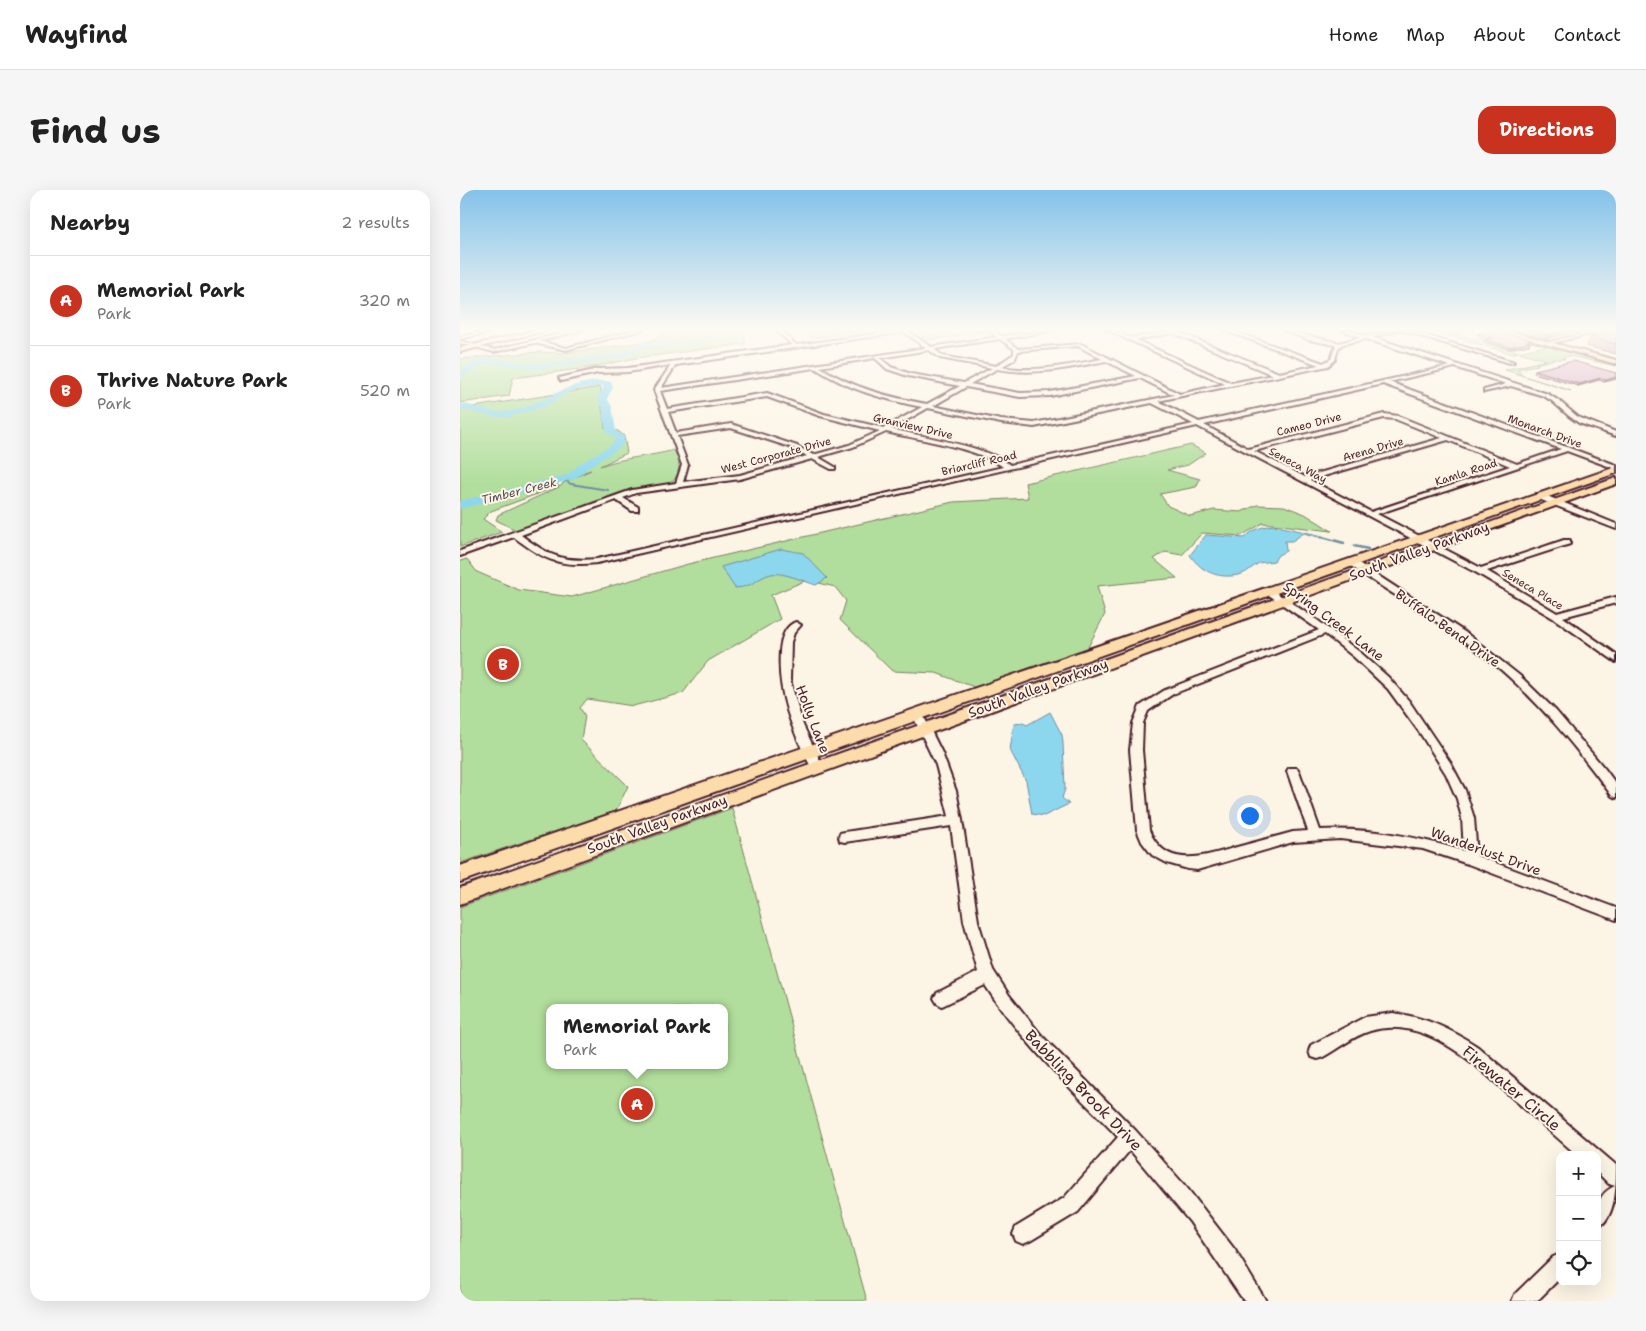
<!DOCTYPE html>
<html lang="en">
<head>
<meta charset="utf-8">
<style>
	:root { --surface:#fff; --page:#f6f6f6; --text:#222; --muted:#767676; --line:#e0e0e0; --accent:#c8321e }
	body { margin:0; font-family:"Shantell Sans",sans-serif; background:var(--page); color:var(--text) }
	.controls { position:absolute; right:15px; bottom:15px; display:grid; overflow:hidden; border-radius:10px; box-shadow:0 5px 20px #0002 }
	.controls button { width:45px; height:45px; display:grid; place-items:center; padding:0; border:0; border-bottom:1px solid var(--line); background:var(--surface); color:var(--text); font:25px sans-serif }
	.you { position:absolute; left:789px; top:625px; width:18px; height:18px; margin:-12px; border:4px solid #fff; border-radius:50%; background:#1a73e8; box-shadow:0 0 0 8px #1a73e833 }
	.badge { display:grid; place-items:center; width:32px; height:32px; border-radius:50%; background:var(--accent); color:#fff; font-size:16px; font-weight:700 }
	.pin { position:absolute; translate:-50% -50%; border:2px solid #fff; box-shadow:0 1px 5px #0006 }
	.popup { position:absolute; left:86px; top:814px; width:182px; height:65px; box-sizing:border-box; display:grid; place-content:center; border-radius:10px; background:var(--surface); filter:drop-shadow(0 1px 4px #0005); font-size:16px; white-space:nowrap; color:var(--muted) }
	.popup b { font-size:19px; color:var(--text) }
	.popup::after { content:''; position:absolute; left:50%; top:100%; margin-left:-10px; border:10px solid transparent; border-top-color:var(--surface) }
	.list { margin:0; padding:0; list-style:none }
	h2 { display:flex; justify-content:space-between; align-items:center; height:65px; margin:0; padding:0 20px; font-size:21px }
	h2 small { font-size:16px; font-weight:400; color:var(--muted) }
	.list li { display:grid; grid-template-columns:32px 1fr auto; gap:15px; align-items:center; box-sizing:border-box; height:90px; padding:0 20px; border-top:1px solid var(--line) }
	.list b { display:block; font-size:19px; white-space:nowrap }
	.list p { margin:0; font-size:16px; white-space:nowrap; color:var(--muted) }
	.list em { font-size:16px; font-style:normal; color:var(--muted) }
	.icon { flex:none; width:28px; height:28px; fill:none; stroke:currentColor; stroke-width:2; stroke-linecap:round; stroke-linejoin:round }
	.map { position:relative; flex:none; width:1156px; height:1111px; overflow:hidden; border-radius:15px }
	header { display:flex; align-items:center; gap:30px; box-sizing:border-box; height:70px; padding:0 25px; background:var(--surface); border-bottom:1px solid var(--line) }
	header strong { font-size:24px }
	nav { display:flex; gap:28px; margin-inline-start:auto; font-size:18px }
	.intro { display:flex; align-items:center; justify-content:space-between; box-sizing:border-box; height:120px; padding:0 30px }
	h1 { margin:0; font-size:35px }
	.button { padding:12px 22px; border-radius:15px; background:var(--accent); color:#fff; font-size:18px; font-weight:700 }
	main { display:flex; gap:30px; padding:0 30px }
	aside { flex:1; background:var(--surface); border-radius:15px; box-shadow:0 5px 20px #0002 }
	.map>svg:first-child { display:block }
	.green { fill:#b1de9c; stroke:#7e7e64; fill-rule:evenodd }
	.water { fill:#8dd7ee; stroke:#728da0 }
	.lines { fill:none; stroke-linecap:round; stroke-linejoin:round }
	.stream-far1 { stroke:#728da0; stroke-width:2 }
	.stream { stroke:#728da0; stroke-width:2.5 }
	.river { fill:#8dd7ee; fill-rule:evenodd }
	.minor-casing { stroke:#4a1f2b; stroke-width:4 }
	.major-casing { stroke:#4a1f2b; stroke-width:4 }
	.minor { fill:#fcf5e5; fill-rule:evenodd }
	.major { fill:#fddcac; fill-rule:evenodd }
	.wall { fill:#b78da9; stroke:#4a1f2b }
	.shaded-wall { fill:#957389; stroke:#4a1f2b }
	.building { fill:#d5a4c4; stroke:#4a1f2b }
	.labels { text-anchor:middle; stroke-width:4; stroke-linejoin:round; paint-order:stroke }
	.far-street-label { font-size:11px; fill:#4a1f2b; stroke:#fcf5e5 }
	.far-water-label { font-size:12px; font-style:italic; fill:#5b4d5c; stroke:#fcf5e5 }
	.street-label { font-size:14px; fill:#4a1f2b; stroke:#fcf5e5 }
	.near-street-label { font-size:16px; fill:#4a1f2b; stroke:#fcf5e5 }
</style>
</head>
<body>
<header>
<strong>Wayfind</strong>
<nav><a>Home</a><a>Map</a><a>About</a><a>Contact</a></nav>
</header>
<div class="intro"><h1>Find us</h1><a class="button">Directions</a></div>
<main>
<aside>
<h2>Nearby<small>2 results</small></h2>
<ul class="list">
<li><span class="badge">A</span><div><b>Memorial Park</b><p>Park</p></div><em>320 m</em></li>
<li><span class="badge">B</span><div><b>Thrive Nature Park</b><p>Park</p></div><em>520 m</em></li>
</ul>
</aside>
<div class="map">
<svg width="1156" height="1111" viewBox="0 0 1156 1111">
	<rect width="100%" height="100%" fill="#fcf5e5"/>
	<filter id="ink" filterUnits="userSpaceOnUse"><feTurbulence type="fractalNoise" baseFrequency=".02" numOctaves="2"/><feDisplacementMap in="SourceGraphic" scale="10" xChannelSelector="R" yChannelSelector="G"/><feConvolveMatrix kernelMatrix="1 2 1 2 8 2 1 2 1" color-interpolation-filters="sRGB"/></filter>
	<g filter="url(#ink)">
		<g class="green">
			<path d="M210 140H284L285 154 176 168 134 177 53 188 49 206 0 213V169L80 162 104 163 185 152 210 143Z"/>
			<path d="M343 140H410L352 148Z"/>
			<path d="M473 140H524L526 141 464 151 458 148 478 144Z"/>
			<path d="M971 140 988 143 1008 140 996 144 1013 149 1032 145 1020 148 1058 162 1053 164Z"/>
			<path d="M1085 156H1092L1156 174V176L1110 166 1102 168 1105 169H1095L1076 174 1078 175C1071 176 1065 177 1058 179L1061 185 1111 201 1045 180 1086 170 1059 162Z"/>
			<path d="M141 197C139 211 144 224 145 238L158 241 164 246 167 263 140 276C164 267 189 267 214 260 220 273 222 282 211 293L159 303 58 341 36 330 38 325 101 296 103 293 131 280 93 291 99 296 31 321 23 329 42 342 0 357V219Z"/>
			<path d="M731 255 746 263 728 275 707 280 740 289 736 297 700 304 708 316 730 326 754 320 781 322 797 315 824 316 845 324 872 341 803 333 781 346 742 343 722 365 705 362 694 369 717 388 637 396 645 424 626 461 547 488 514 497 476 483 432 481 380 430 386 411 375 397 347 390 311 405 320 429 248 471 223 503 173 516 127 509 120 518 125 526 121 550 168 596 156 621 0 673V371L7 369 17 382 59 400 112 407 228 374 493 312 568 308 565 293Z"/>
			<path d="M272 618 407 1111H0V717ZM90 818H264V875H90Z"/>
		</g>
		<g class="water">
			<path d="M813 335 863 346 862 348 844 343 832 351H825L826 361 818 365 814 371C809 372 803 372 799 373 793 376 788 382 782 384 761 390 742 383 730 365L746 345 785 348C792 339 802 337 813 335Z"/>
			<path d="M321 359 343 363 367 388 356 395C346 392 321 381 311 384 296 388 294 397 275 398L261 377Z"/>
			<path d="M590 522 602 545 603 553 605 599 602 608 609 614 584 626 572 624 566 591 550 560 554 534 563 533 567 535Z"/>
		</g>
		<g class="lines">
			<path class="stream-far1" d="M104 290 111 294 148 300"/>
			<g class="stream">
				<path d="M862 347 884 353"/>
				<path d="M894 356 908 359"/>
			</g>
			<g class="river">
				<path d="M256 140H264L265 144 255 150 234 154 184 157 166 167 142 171 76 179 37 174H24L0 188V181L13 172 23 169H37L65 173H85L156 164 183 152 234 150 257 143Z"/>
				<path d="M148 191 151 192 153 198 148 206V210L152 217 156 241 165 247 162 256 129 277 115 289 0 319V311L107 285 121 273 148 257 153 253 155 248 146 242 142 217 138 210V206L144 196 119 199 107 203 84 217 48 227H34L0 219V213C14 215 27 223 42 222 83 220 103 188 148 191Z"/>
			</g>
			<g class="minor-casing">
				<g id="minor">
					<path d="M30 140H38L0 149V147Z"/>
					<path d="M115 140H122L79 151 106 158 175 140H182L106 160 74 153 34 162 0 153V151L34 160Z"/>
					<path d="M316 140H321L336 155 446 140 471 157 537 147 528 140H533L542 146 595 140 545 149 558 159 621 154 720 204 765 194 647 140H653L671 148 721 140 718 142 819 183 859 175 764 140H770L863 173 871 169 876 155 849 150 823 140 879 153 901 147 882 140H888L907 146 940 140 912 147 1088 204 1099 211 1118 227 1156 242V246L1119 233 1109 226 1092 211 1084 206 1051 196 1024 202V200L1046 194 995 177 929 192 1156 275V279L1107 261 917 324 1021 378 1104 350H1110V354L1027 381 1097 423 1156 407V413L1103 427 1156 464V472L1093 428 1017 383 737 236 137 373C99 377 84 370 54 347L0 366V361L172 300 216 293 222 275 194 200 211 175 168 182 138 183 101 191 99 188 138 179 168 178 332 155ZM444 142 466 158 201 198 216 175ZM713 143 813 185 771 193 676 150ZM540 149 554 159V164L536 176 483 166 474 159ZM906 149 990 176 739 232 698 211 868 176 875 170 878 158 883 154ZM618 156 642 169C608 175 576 183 541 177L555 169 558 161ZM469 160 480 168 532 178 504 193 451 184 431 177 420 168ZM415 168 427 179 448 186 500 196 467 214C428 207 393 198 360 177ZM646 171 676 186 590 202 560 203 510 194 537 179C576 186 608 178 646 171ZM355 178C389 200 423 209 462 217L424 238 364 224 307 203 207 219 200 201ZM680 188 714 205 574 233 541 230 473 216 506 197 560 207 590 206ZM923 194 1101 259 1057 274 938 226 924 224 789 259 744 235ZM307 207 360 226 420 241 389 255 353 265 337 256 271 234 216 243 208 222ZM692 213 733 234 550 275C526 256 463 247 431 239L468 218 541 233 574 237ZM924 228 935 229 982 248 845 287 794 261ZM271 238 333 258 347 266 280 285 223 292 228 275 217 246ZM426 242C456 249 522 259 543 277L137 369C100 372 90 366 61 345L156 310 172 321H178V317L163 308 176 303 280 289 352 269 371 279H375V277L358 267 393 257ZM988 250 1050 276 911 322 850 290Z"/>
					<path d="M941 140H948L1054 172 1050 173Z"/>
					<path d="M1141 140H1149L1087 154 1085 153Z"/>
					<path d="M1076 304H1082L1156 334V339L1076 308Z"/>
					<path d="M888 370H894L1006 443 1060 486 1096 521 1145 579 1156 594V608L1152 606C1117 558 1079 511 1033 473 988 436 936 407 888 374Z"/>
					<path d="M809 398 857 430 901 463 928 487 949 511 990 572 1005 600 1014 628 1017 666 1156 718V730L1008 674 963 659 880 649 833 652 737 680 728 679 707 673 692 665 682 652 677 640 670 560 673 533 680 516 705 500 859 440 806 403V399ZM865 444 894 467 928 499 960 543 986 584 997 609 1002 628 1004 661C958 647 909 637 860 640L839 581 837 578H829L827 581 848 641 833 642C814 647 796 652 777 657 745 666 706 681 689 640L682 560 683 533 688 521 713 504Z"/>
					<path d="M336 432 341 435 334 443 331 452 330 490 343 535 363 577 361 580H353L351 577C332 540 317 503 320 461 321 450 324 436 336 432Z"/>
					<path d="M457 520 461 521 482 563 496 601 502 630 518 731 533 780 549 805 582 846 676 941 727 998 775 1060 806 1111H784L730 1032 670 960 618 1022 570 1051 563 1054 556 1051 553 1044 556 1037 604 1008 658 947C611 898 562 853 525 795L482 816 477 813 474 808 477 803 518 782 504 731 491 636 385 652 380 651 379 647 380 643 385 642 489 626 476 575 452 524Z"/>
					<path d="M933 823C965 827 991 839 1018 857L1156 975C1156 997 1156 1028 1137 1038 1137 1020 1136 1004 1155 996L1149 994 1137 982V965H1117C1097 947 1077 930 1057 912 1019 878 967 824 910 841 893 846 878 859 863 867L857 869 851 867 849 861 851 855 905 827Z"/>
					<path d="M1100 1064V1088L1077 1111H1052L1055 1104 1093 1067Z"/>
				</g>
			</g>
			<g class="major-casing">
				<g id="major">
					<path d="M78 140H88L0 162V158Z"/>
					<path d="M1035 140H1045L1156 170V174Z"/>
					<path d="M1156 277V283L0 692V676Z"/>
					<path d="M1156 288V294L0 714V698Z"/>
				</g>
			</g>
			<use href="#minor" class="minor"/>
			<use href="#major" class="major"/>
		</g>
		<g class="wall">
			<path d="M1052 140H1132L1118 143 1114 142 1085 149Z"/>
			<path d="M1133 140H1156V164L1126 156 1131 147H1132L1130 146Z"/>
			<path d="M1018 143 1072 150 1069 155 1049 159 1024 152 1025 150 1030 149 1017 145Z"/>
			<path d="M1075 180 1156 183V189L1144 192 1139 190 1118 196 1074 183Z"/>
		</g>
		<g class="shaded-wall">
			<path d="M1107 140H1115L1114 142 1085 149 1087 145Z"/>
			<path d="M1120 140H1132L1118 143Z"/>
			<path d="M1070 152 1069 155 1049 159 1050 157Z"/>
			<path d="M1156 187V189L1144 192 1146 190Z"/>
			<path d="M1140 188 1139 190 1118 196 1119 194Z"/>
		</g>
		<g class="building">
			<path d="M1032 140H1038L1072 150 1066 151 1070 152 1050 157 1025 150 1035 148 1018 143Z"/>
			<path d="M1069 140H1107L1087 145Z"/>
			<path d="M1142 140H1156V154L1131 147 1152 142Z"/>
			<path d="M1113 171 1156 183V187L1146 190 1140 188 1119 194 1075 180Z"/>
		</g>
	</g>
	<linearGradient id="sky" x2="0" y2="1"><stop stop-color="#83c2ea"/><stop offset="0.47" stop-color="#fefaf3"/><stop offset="1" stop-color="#fefaf3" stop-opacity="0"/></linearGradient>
	<rect width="1156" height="296" fill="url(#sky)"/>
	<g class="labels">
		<g class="far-street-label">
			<text transform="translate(849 234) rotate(-14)" y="4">Cameo Drive</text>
			<text transform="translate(453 236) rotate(13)" y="4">Granview Drive</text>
			<text transform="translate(1085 241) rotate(20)" y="4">Monarch Drive</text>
			<text transform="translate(913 259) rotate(-16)" y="4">Arena Drive</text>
			<text transform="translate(316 265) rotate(-15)" y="4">West Corporate Drive</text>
			<text transform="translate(519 273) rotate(-13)" y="4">Briarcliff Road</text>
			<text transform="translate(838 275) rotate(28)" y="4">Seneca Way</text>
			<text transform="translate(1006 282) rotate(-18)" y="4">Kamla Road</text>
			<text transform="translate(1073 399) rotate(31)" y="4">Seneca Place</text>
		</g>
		<g class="far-water-label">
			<text transform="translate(59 301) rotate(-14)" y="4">Timber Creek</text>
		</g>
		<g class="street-label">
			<text transform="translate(959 361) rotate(-20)" y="5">South Valley Parkway</text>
			<text transform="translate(874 431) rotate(37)" y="5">Spring Creek Lane</text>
			<text transform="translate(988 438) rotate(35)" y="5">Buffalo Bend Drive</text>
			<text transform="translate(578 498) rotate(-20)" y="5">South Valley Parkway</text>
			<text transform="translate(353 529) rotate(69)" y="5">Holly Lane</text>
			<text transform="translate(197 634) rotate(-20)" y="5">South Valley Parkway</text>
			<text transform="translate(1026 661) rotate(20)" y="5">Wanderlust Drive</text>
		</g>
		<g class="near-street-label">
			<text transform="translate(1052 898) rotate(40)" y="6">Firewater Circle</text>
			<text transform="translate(624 900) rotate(46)" y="6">Babbling Brook Drive</text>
		</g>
	</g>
</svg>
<div class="controls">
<button>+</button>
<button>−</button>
<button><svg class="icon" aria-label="locate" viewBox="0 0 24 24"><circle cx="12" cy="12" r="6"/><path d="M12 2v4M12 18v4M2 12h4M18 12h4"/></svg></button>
</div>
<div class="you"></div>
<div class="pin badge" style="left:177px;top:914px">A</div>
<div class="popup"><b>Memorial Park</b>Park</div>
<div class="pin badge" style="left:43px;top:474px">B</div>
</div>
</main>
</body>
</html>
